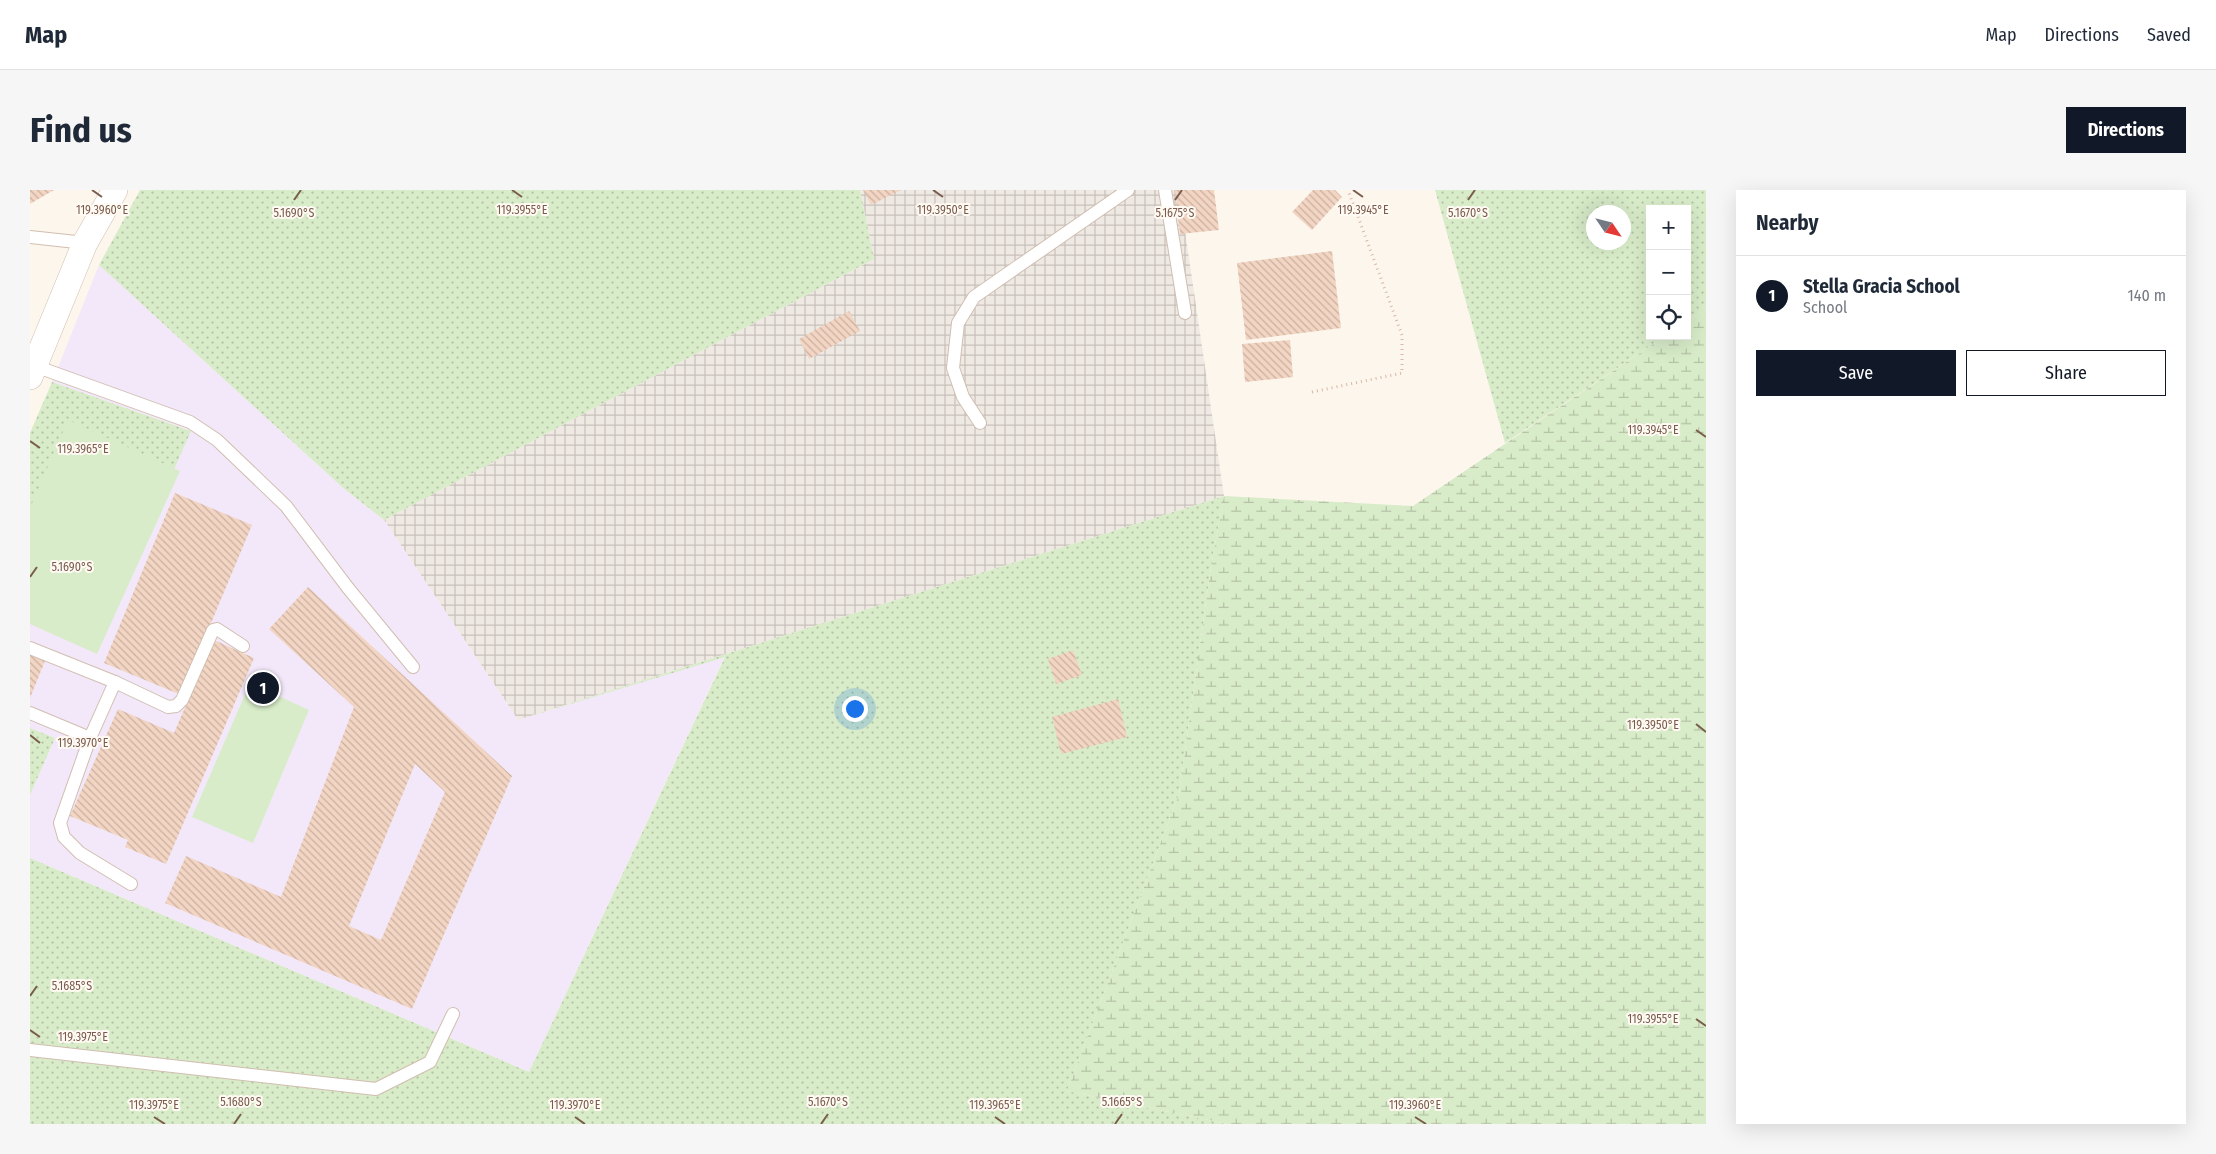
<!DOCTYPE html>
<html lang="en">
<head>
<meta charset="utf-8">
<style>
	:root { --surface:#fff; --page:#f6f6f7; --text:#1f2937; --muted:#747a83; --line:#e0e1e3; --accent:#111827 }
	body { margin:0; font-family:"Fira Sans Condensed",sans-serif; background:var(--page); color:var(--text) }
	.controls { position:absolute; right:15px; top:15px; display:grid; overflow:hidden; border-radius:0px; box-shadow:0 5px 20px #0002 }
	.controls button { width:45px; height:45px; display:grid; place-items:center; padding:0; border:0; border-bottom:1px solid var(--line); background:var(--surface); color:var(--text); font:25px sans-serif }
	.compass { position:absolute; left:1556px; top:15px; width:45px; height:45px; border-radius:50%; background:var(--surface); box-shadow:0 5px 20px #0002; rotate:125deg }
	.you { position:absolute; left:824px; top:518px; width:18px; height:18px; margin:-12px; border:4px solid #fff; border-radius:50%; background:#1a73e8; box-shadow:0 0 0 8px #1a73e833 }
	.badge { display:grid; place-items:center; width:32px; height:32px; border-radius:50%; background:var(--accent); color:#fff; font-size:16px; font-weight:700 }
	.pin { position:absolute; translate:-50% -50%; border:2px solid #fff; box-shadow:0 1px 5px #0006 }
	.list { margin:0; padding:0; list-style:none }
	h2 { display:flex; justify-content:space-between; align-items:center; height:65px; margin:0; padding:0 20px; font-size:21px }
	h2 small { font-size:16px; font-weight:400; color:var(--muted) }
	.list li { display:grid; grid-template-columns:32px 1fr auto; gap:15px; align-items:center; box-sizing:border-box; height:80px; padding:0 20px; border-top:1px solid var(--line) }
	.list b { display:block; font-size:19px; white-space:nowrap }
	.list p { margin:0; font-size:16px; white-space:nowrap; color:var(--muted) }
	.list em { font-size:16px; font-style:normal; color:var(--muted) }
	.actions { display:flex; gap:10px; padding:15px 20px }
	.actions a { flex:1; padding:11px 0; border:1px solid var(--accent); border-radius:0px; text-align:center; font-size:18px; color:var(--accent) }
	.actions .main { background:var(--accent); color:#fff }
	.icon { flex:none; width:28px; height:28px; fill:none; stroke:currentColor; stroke-width:2; stroke-linecap:round; stroke-linejoin:round }
	.map { position:relative; flex:none; width:1676px; height:934px; overflow:hidden; border-radius:0px }
	header { display:flex; align-items:center; gap:30px; box-sizing:border-box; height:70px; padding:0 25px; background:var(--surface); border-bottom:1px solid var(--line) }
	header strong { font-size:24px }
	nav { display:flex; gap:28px; margin-inline-start:auto; font-size:18px }
	.intro { display:flex; align-items:center; justify-content:space-between; box-sizing:border-box; height:120px; padding:0 30px }
	h1 { margin:0; font-size:35px }
	.button { padding:12px 22px; border-radius:0px; background:var(--accent); color:#fff; font-size:18px; font-weight:700 }
	main { display:flex; gap:30px; padding:0 30px }
	aside { flex:1; background:var(--surface); border-radius:0px; box-shadow:0 5px 20px #0002 }
	.map>svg:first-child { display:block }
	.industrial { fill:url(#industrial-grid) }
	.education { fill:#f3e8fa }
	.grass { fill:url(#grass-dots); fill-rule:evenodd }
	.wetland { fill:url(#wetland-marsh) }
	.park { fill:#d8ecc9 }
	.building { fill:url(#building-back-hatch); fill-rule:evenodd }
	.lines { fill:none; stroke-linecap:round; stroke-linejoin:round }
	.lane-casing { stroke:#d1beb0; stroke-width:14 }
	.street-casing { stroke:#d1beb0; stroke-width:26 }
	.path { stroke:#d9b8a5; stroke-width:3; stroke-dasharray:1 4; stroke-linecap:butt }
	.lane { stroke:#fff; stroke-width:12 }
	.street { stroke:#fff; stroke-width:25 }
	.ticks { fill:none; stroke:#7a5c4d; stroke-width:2 }
	.ticks-label { font-size:12px; text-anchor:middle; fill:#7a5c4d; stroke:#fffaf3; stroke-width:4; stroke-linejoin:round; paint-order:stroke }
</style>
</head>
<body>
<header>
<strong>Map</strong>
<nav><a>Map</a><a>Directions</a><a>Saved</a></nav>
</header>
<div class="intro"><h1>Find us</h1><a class="button">Directions</a></div>
<main>
<div class="map">
<svg width="1676" height="934" viewBox="0 0 1676 934">
	<defs>
		<pattern id="industrial-grid" width="8" height="8" patternUnits="userSpaceOnUse" patternTransform="scale(1.25)"><rect width="8" height="8" fill="#efe9e4"/><path d="M0 4h8M4 0v8" fill="none" stroke="#c7c0bb"/></pattern>
		<pattern id="grass-dots" width="8" height="8" patternUnits="userSpaceOnUse" patternTransform="scale(1.25)"><rect width="8" height="8" fill="#d8ecc9"/><path d="M2 2h.1M6 6h.1" fill="none" stroke="#b4c2a5" stroke-width="1.8" stroke-linecap="round"/></pattern>
		<pattern id="wetland-marsh" width="20" height="14" patternUnits="userSpaceOnUse" patternTransform="scale(1.25)"><rect width="20" height="14" fill="#d8ecc9"/><path d="M1 5h8M5 5V1M11 12h8M15 12V8" fill="none" stroke="#b4c2a5"/></pattern>
		<pattern id="building-back-hatch" width="6" height="6" patternUnits="userSpaceOnUse" patternTransform="scale(1.25)"><rect width="6" height="6" fill="#f3d5c3"/><path d="M-1 5l2 2M0 0l6 6M5-1l2 2" fill="none" stroke="#cab0a1"/></pattern>
	</defs>
	<rect width="100%" height="100%" fill="#fdf6ec"/>
	<path class="industrial" d="M830 0H1149L1194 306 488 530 354 330 844 69Z"/>
	<path class="education" d="M69 75 312 297 354 330 488 530 695 466 499 882 0 668V605L25 548 0 538V417L161 241 22 192Z"/>
	<g class="grass">
		<path d="M110 0H830L844 69 354 330 312 297 69 75Z"/>
		<path d="M1405 0H1676V119L1657 131V19H1620V146H1635L1475 253ZM1564 22H1594V52H1564Z"/>
		<path d="M22 192 161 241 69 448 0 417V243Z"/>
		<path d="M1194 306 1181 376 1149 604 1037 901 1198 934H0V668L499 882 695 467 488 530Z"/>
		<path d="M0 538 25 548 0 605Z"/>
	</g>
	<path class="wetland" d="M1676 119V934H1198L1037 901 1149 604 1181 376 1194 306 1383 316 1635 146H1657V131Z"/>
	<g class="park">
		<path d="M38 230 150 281 67 464 0 434V318Z"/>
		<path d="M220 493 279 520 223 653 162 627Z"/>
	</g>
	<g class="building">
		<path d="M0 0H24L0 14Z"/>
		<path d="M833 0H871L841 15Z"/>
		<path d="M1145 0H1184L1189 40 1150 44Z"/>
		<path d="M1283 0H1305L1312 7 1282 40 1262 22Z"/>
		<path d="M1302 61 1311 138 1216 150 1207 73Z"/>
		<path d="M819 121 830 141 779 169 769 149Z"/>
		<path d="M1260 150 1263 187 1215 192 1212 154Z"/>
		<path d="M145 303 222 335 151 505 74 473Z"/>
		<path d="M278 397 482 586 382 819 135 713 156 666 251 707 324 517 239 439ZM385 574 415 602 351 750 319 736Z"/>
		<path d="M184 450 224 468 136 674 95 657 98 650 40 626 88 519 144 543Z"/>
		<path d="M0 452 19 461 0 508Z"/>
		<path d="M1043 460 1052 485 1026 494 1018 469Z"/>
		<path d="M1088 509 1097 547 1031 564 1022 527Z"/>
	</g>
	<g class="lines">
		<g class="lane-casing">
			<g id="lane">
				<path d="M1135 0 1155 123"/>
				<path d="M0 47 55 53"/>
				<path d="M5 176 160 232 187 250 256 316 318 398 383 477"/>
				<path d="M950 233 933 207 923 178 928 133 944 107 1098 0"/>
				<path d="M0 458 85 492 138 517 146 516 152 510 183 440 187 439 213 456"/>
				<path d="M85 492 60 548 30 633 34 647 50 663 101 694"/>
				<path d="M0 523 60 548"/>
				<path d="M0 860 346 899 400 872 423 824"/>
			</g>
		</g>
		<g class="street-casing">
			<path id="street" d="M0 187 55 53 85 0"/>
		</g>
		<path class="path" d="M1282 202 1372 183V145L1318 0"/>
		<use href="#lane" class="lane"/>
		<use href="#street" class="street"/>
	</g>
	<path class="ticks" d="M62 0 72 7M482 0 492 7M903 0 913 7M1323 0 1333 7M264 10 271 0M1145 10 1152 0M1438 10 1445 0M1666 240 1676 247M0 251 10 258M0 387 7 377M1666 534 1676 542M0 545 10 553M0 806 7 796M1666 829 1676 836M0 840 10 847M124 927 135 934M545 927 555 934M965 927 975 934M1385 927 1396 934M204 934 211 924M791 934 798 924M1085 934 1092 924"/>
	<g class="ticks-label">
		<text x="1333" y="24">119.3945°E</text>
		<text x="72" y="24">119.3960°E</text>
		<text x="492" y="24">119.3955°E</text>
		<text x="913" y="24">119.3950°E</text>
		<text x="264" y="27">5.1690°S</text>
		<text x="1145" y="27">5.1675°S</text>
		<text x="1438" y="27">5.1670°S</text>
		<text x="1623" y="244">119.3945°E</text>
		<text x="53" y="263">119.3965°E</text>
		<text x="42" y="381">5.1690°S</text>
		<text x="1623" y="539">119.3950°E</text>
		<text x="53" y="557">119.3970°E</text>
		<text x="42" y="800">5.1685°S</text>
		<text x="1623" y="833">119.3955°E</text>
		<text x="53" y="851">119.3975°E</text>
		<text x="211" y="916">5.1680°S</text>
		<text x="798" y="916">5.1670°S</text>
		<text x="1092" y="916">5.1665°S</text>
		<text x="124" y="919">119.3975°E</text>
		<text x="545" y="919">119.3970°E</text>
		<text x="965" y="919">119.3965°E</text>
		<text x="1385" y="919">119.3960°E</text>
	</g>
</svg>
<div class="controls">
<button>+</button>
<button>−</button>
<button><svg class="icon" aria-label="locate" viewBox="0 0 24 24"><circle cx="12" cy="12" r="6"/><path d="M12 2v4M12 18v4M2 12h4M18 12h4"/></svg></button>
</div>
<svg class="compass" viewBox="-18 -18 36 36"><path d="M0-13l5 13h-10z" fill="#e53935"/><path d="M0 13l5-13h-10z" fill="#747a83"/></svg>
<div class="you"></div>
<div class="pin badge" style="left:233px;top:498px">1</div>
</div>
<aside>
<h2>Nearby<small></small></h2>
<ul class="list">
<li><span class="badge">1</span><div><b>Stella Gracia School</b><p>School</p></div><em>140 m</em></li>
</ul>
<div class="actions"><a class="main">Save</a><a>Share</a></div>
</aside>
</main>
</body>
</html>
